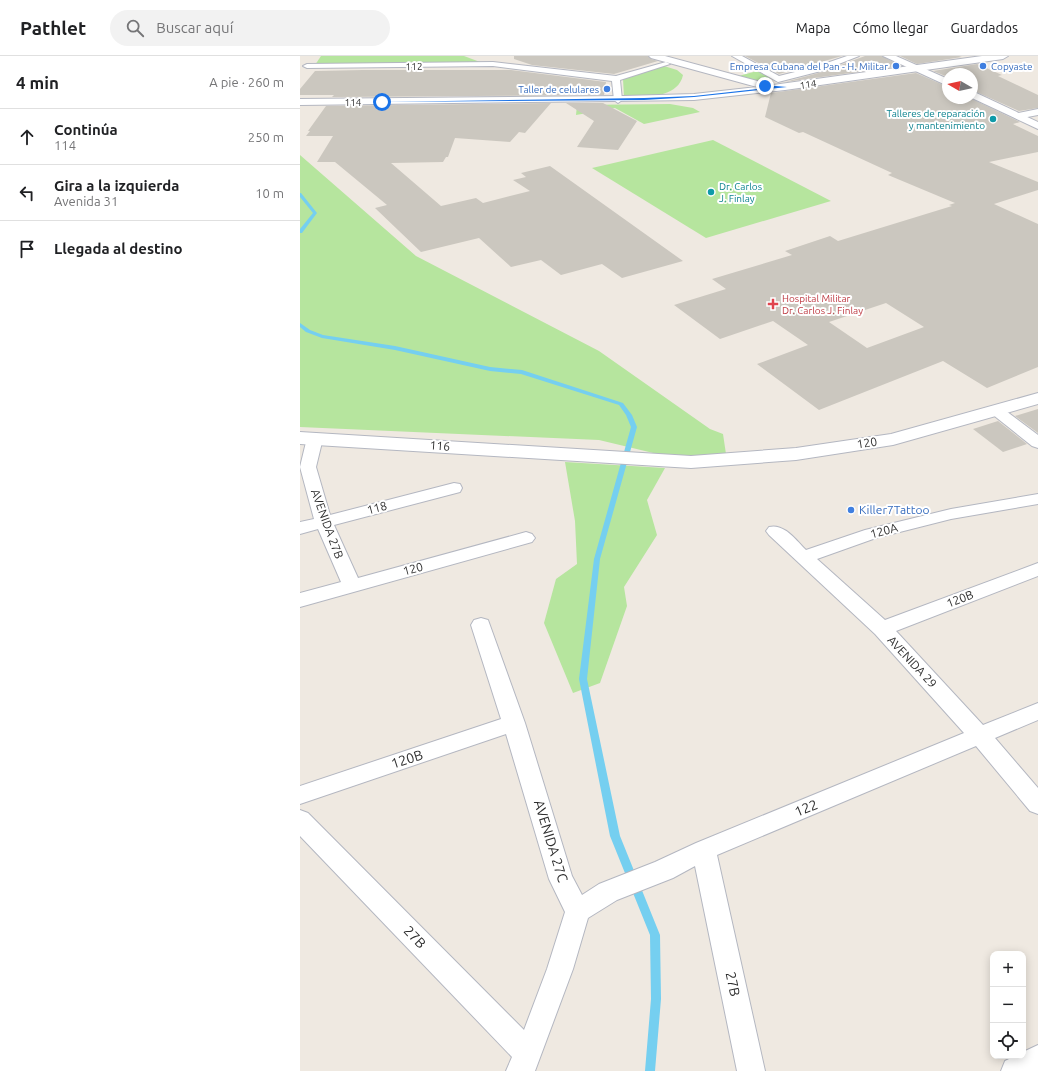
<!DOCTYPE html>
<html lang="es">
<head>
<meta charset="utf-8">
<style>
	:root { --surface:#fff; --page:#f2f2f2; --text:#202124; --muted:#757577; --line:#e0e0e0 }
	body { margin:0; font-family:Ubuntu,sans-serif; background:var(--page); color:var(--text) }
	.controls { position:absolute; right:12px; bottom:12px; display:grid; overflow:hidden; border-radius:8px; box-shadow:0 2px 10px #0003 }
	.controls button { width:36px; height:36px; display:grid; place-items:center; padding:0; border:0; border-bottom:1px solid var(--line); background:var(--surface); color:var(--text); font:20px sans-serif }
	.compass { position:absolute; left:642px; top:12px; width:36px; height:36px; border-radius:50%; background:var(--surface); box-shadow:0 2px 10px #0003; rotate:279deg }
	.stop { position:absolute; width:12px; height:12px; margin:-9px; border:3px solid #1a73e8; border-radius:50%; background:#fff }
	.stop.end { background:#1a73e8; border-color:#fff; box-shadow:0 1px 4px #0008 }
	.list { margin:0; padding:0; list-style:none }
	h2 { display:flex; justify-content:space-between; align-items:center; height:52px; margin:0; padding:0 16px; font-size:17px }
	h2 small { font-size:13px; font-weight:400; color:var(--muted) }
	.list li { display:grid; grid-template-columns:26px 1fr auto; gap:12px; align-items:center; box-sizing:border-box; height:56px; padding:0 16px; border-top:1px solid var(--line) }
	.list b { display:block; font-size:15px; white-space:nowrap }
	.list p { margin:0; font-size:13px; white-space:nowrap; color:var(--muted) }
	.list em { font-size:13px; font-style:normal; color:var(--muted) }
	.icon { flex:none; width:22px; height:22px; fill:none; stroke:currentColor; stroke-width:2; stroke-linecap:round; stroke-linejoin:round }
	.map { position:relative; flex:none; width:738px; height:1015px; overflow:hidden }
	header { display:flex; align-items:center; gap:24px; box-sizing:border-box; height:56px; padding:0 20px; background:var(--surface); border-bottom:1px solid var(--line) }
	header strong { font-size:19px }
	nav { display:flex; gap:22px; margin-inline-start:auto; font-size:14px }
	.search { width:280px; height:36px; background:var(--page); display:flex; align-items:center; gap:10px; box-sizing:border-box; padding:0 14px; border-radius:22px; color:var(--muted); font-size:15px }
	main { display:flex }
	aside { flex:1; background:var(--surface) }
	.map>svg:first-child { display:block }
	.green { fill:#b6e59e }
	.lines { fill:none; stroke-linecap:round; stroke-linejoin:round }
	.stream { fill:#75cff0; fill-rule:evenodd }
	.building { fill:#cbc7bf; fill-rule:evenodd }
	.minor-casing { stroke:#b4b7c1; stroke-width:2 }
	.tertiary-casing { stroke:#b4b7c1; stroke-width:2 }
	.secondary-casing { stroke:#b4b7c1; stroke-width:2 }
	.minor { fill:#fff; fill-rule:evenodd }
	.tertiary { fill:#fff; fill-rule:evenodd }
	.secondary { fill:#fff; fill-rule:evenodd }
	.route { fill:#1a73e8 }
	.shop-dot { fill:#3f7fe0; stroke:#fff; stroke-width:1.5 }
	.culture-dot { fill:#0f9aa8; stroke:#fff; stroke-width:1.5 }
	.health-dot { fill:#e0444e; stroke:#fff; stroke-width:1.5 }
	.labels { text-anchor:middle; stroke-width:4; stroke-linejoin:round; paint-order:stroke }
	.far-street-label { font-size:10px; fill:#2e2e2e; stroke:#fff }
	.far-shop-label { font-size:10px; fill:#366cbe; stroke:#fff; text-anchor:end }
	.far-culture-label { font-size:10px; fill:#0d838f; stroke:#fff; text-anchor:end }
	.far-health-label { font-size:10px; fill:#be3a42; stroke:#fff; text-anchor:start }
	.street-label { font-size:12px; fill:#2e2e2e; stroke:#fff }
	.shop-label { font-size:12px; fill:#366cbe; stroke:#fff; text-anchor:start }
	.near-street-label { font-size:14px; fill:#2e2e2e; stroke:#fff }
</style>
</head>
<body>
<header>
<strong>Pathlet</strong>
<div class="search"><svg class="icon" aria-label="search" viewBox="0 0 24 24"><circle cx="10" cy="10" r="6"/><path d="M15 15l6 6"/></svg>Buscar aquí</div>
<nav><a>Mapa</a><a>Cómo llegar</a><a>Guardados</a></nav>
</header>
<main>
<aside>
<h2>4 min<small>A pie · 260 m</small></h2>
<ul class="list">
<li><svg class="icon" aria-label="ahead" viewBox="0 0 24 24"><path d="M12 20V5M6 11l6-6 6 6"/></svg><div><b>Continúa</b><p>114</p></div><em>250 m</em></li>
<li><svg class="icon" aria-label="left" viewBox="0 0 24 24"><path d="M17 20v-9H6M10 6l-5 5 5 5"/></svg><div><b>Gira a la izquierda</b><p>Avenida 31</p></div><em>10 m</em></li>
<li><svg class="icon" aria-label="arrive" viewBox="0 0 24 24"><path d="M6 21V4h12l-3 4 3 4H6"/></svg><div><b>Llegada al destino</b></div></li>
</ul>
</aside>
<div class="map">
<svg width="738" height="1015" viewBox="0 0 738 1015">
	<rect width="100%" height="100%" fill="#efe9e1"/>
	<g class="green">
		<path d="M21 0H164L180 6 15 9Z"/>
		<path d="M364 10 377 14 383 19C378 43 343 41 324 41L323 23Z"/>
		<path d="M457 15 470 21V24C459 30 446 24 435 21Z"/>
		<path d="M370 48 393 52 400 56 344 68 315 52 276 59 277 49Z"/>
		<path d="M413 84 531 145 406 182 292 112Z"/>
		<path d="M0 99 116 200 299 295 410 373 423 378 426 398 391 406 299 384 0 371Z"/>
		<path d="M265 406 365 412 347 444 357 479 324 531 327 550 300 627 273 637 244 567 256 523 277 508 275 465Z"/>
	</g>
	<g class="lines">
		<g class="stream">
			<path d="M0 137H1L17 157 2 177H0V173L13 157 0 141Z"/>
			<path d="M0 267 10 274 23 279 95 290 190 311 222 314 323 347 332 359 337 371 300 503 287 623 320 780 360 879 361 943 355 1015H345L351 943 350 879 310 780 279 623 294 503 331 371 326 359 319 349 221 318 190 315 95 294 22 282 6 276 0 271Z"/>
		</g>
	</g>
	<g class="building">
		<path d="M214 0H348L351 3 358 5 314 18 232 9 214 3Z"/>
		<path d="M445 0H542L479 18Z"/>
		<path d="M565 0H582L601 10 485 26 522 16Z"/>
		<path d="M600 0H659L662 1 617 8Z"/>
		<path d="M677 8 702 19 698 20 738 39V52L719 55 672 34V18H648V21L633 15Z"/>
		<path d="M63 14H211L306 26 304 39 32 41 34 39H0V33L15 15Z"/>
		<path d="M616 17 648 31V42H670L720 66 713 68 738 80V96L689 106 738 126V134L694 148 738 168V311L687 332 643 305 519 354 457 308 508 289 473 265 420 283 374 249 426 233 412 223 492 199 485 195 530 180 538 185 652 150 649 149 655 147 588 119 592 117 503 76 499 77 465 61 471 37ZM586 247 624 271 567 292 529 266Z"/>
		<path d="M251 47 225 77 219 76 210 86 155 82 148 101H146L143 106 91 107 141 150 176 142 183 147 230 135 213 124 226 121 221 117 250 110 383 205 322 222 302 208 261 219 241 204 211 211 179 182 121 196 75 152 87 149 35 106H17L33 80H6L10 75H8L26 50Z"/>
		<path d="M266 47H303L337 65 318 94 277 91 294 65Z"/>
		<path d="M738 353V377L715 360Z"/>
		<path d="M698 365 727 388 703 396 673 373Z"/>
	</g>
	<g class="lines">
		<g class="minor-casing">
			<g id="minor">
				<path d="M432 0H442L479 20 515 11 547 0H559L521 15 478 26Z"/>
				<path d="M193 6 316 20 366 6 370 8 320 24 322 44 318 47 314 44 312 25 193 10 7 12 3 10 7 8Z"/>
				<path d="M738 53V59L717 63 712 60 714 58Z"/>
				<path d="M697 351 702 352 738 379V392L732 390 692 358 690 355 692 352Z"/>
				<path d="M15 377 20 379 23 382 16 411 30 459 154 427 160 428 162 432 160 436 34 469 58 522 226 476 232 478 235 482 232 486 0 551V537L41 526 18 473 0 478V466L14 463 0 411 7 382 10 379Z"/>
				<path d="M738 438V448L651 463 576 482 517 503 585 564 738 507V520L596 575 683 669 738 647V664L695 682 738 732V758L730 755 676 690 417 799 465 1015H437L395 810 373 822 317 844 288 862 273 913 235 1015H206L212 1001 0 780V754L8 757 224 974 247 913 265 856 249 823 206 678 0 748V730L201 663 171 569 174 564 181 562 188 564 225 667 272 820 282 839 299 828 355 806 396 787 664 677 575 578 469 479 466 475 469 471C484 467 496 484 506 494L565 474 651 453Z"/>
				<path d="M738 989V1015H701L705 1005 715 1000H723V996Z"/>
			</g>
		</g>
		<g class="tertiary-casing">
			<g id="tertiary">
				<path d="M583 0H596L648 23V30Z"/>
				<path d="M672 35 738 66V73L672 42Z"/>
				<path d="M738 337V348L593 389 496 404 391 412 0 388V376L391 400 496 392 591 378Z"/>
			</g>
		</g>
		<g class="secondary-casing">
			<path id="secondary" d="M349 0H365L461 26 462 28 458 31 682 0H708L703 3 485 34 394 44 0 49V43L324 40 394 38 457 31 351 2Z"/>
		</g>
		<use href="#minor" class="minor"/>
		<use href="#tertiary" class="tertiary"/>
		<use href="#secondary" class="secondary"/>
	</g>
	<path class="route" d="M465 29 487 31 394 41 344 44 81 46 344 42 394 40 474 31H464Z"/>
	<g class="shop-dot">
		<circle cx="596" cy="10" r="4"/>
		<circle cx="683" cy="10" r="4"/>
		<circle cx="307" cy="33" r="4"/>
		<circle cx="551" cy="454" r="4"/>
	</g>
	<g class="culture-dot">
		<circle cx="693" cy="63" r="4"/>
		<circle cx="411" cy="136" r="4"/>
	</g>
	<path class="health-dot" d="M471 242h4v4h4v4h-4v4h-4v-4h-4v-4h4z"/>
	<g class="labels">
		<g class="far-street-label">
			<text transform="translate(114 10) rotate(-1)" y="4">112</text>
			<text transform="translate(508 28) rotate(-8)" y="4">114</text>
			<text x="53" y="50">114</text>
		</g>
		<g class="far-shop-label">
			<text x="588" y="14">Empresa Cubana del Pan - H. Militar</text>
			<text x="691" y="14" text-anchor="start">Copyaste</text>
			<text x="299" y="37">Taller de celulares</text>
		</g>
		<g class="far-culture-label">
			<text x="685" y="61">Talleres de reparación<tspan x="685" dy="12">y mantenimiento</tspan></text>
			<text x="419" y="134" text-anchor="start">Dr. Carlos<tspan x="419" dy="12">J. Finlay</tspan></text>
		</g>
		<g class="far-health-label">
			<text x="482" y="246">Hospital Militar<tspan x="482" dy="12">Dr. Carlos J. Finlay</tspan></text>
		</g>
		<g class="street-label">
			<text transform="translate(567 387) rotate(-9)" y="4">120</text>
			<text transform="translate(140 390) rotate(4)" y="4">116</text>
			<text transform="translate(77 452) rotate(-15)" y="4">118</text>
			<text transform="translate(27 468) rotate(70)" y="4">AVENIDA 27B</text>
			<text transform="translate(584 475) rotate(-15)" y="4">120A</text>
			<text transform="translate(113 513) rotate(-15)" y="4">120</text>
			<text transform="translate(660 543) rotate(-21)" y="4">120B</text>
			<text transform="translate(612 606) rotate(47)" y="4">AVENIDA 29</text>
		</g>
		<g class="shop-label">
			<text x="559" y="458">Killer7Tattoo</text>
		</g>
		<g class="near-street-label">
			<text transform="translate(107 703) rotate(-18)" y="5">120B</text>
			<text transform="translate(506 752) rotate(-22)" y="5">122</text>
			<text transform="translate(251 785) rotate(73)" y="5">AVENIDA 27C</text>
			<text transform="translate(115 881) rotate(46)" y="5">27B</text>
			<text transform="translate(433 928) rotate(78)" y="5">27B</text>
		</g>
	</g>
</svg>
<div class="controls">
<button>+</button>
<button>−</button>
<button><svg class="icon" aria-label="locate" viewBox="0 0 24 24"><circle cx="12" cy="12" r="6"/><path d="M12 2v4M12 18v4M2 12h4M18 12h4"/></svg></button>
</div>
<svg class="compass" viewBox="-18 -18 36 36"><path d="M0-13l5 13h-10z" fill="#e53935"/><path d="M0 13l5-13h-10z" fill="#757577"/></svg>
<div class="stop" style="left:82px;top:46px"></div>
<div class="stop end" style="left:465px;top:30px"></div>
</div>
</main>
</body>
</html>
